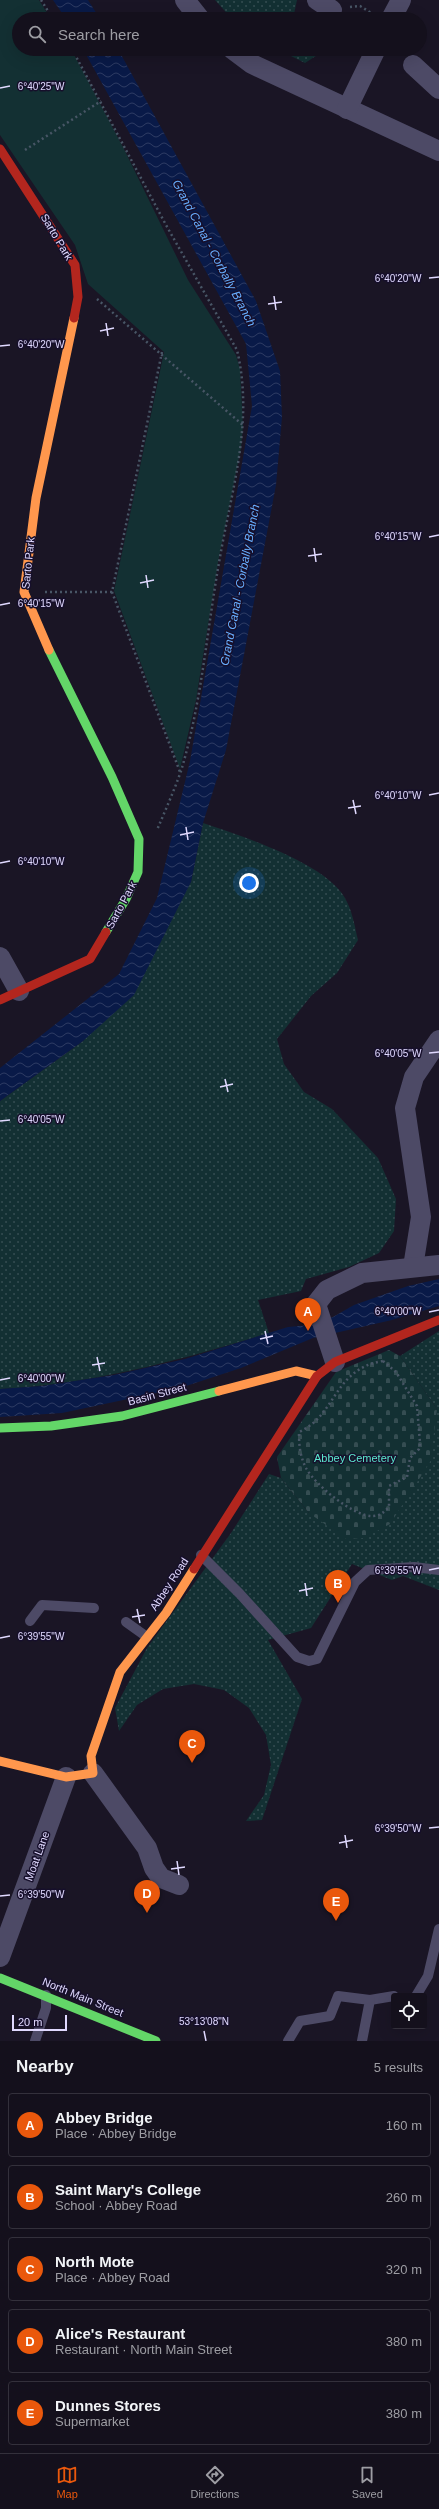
<!DOCTYPE html>
<html lang="en">
<head>
<meta charset="utf-8">
<style>
	:root { --surface:#14101c; --page:#211e29; --text:#f1f3f6; --muted:#9d9da3; --line:#33303b; --accent:#ea580c }
	body { margin:0; font-family:Arial,sans-serif; background:var(--page); color:var(--text) }
	.controls { position:absolute; right:12px; bottom:12px; display:grid; overflow:hidden; border-radius:4px; box-shadow:0 4px 16px #0002 }
	.controls button { width:36px; height:36px; display:grid; place-items:center; padding:0; border:0; border-bottom:1px solid var(--line); background:var(--surface); color:var(--text); font:20px sans-serif }
	.scale { position:absolute; left:12px; bottom:10px; width:55px; box-sizing:border-box; padding-left:4px; border:2px solid #e0d9ff; border-top:0; font-size:11px; line-height:14px; white-space:nowrap; color:#e0d9ff; -webkit-text-stroke:3px #160f2b; paint-order:stroke }
	.you { position:absolute; left:249px; top:883px; width:14px; height:14px; margin:-10px; border:3px solid #fff; border-radius:50%; background:#1a73e8; box-shadow:0 0 0 6px #1a73e833 }
	.badge { display:grid; place-items:center; width:26px; height:26px; border-radius:50%; background:var(--accent); color:#fff; font-size:13px; font-weight:700 }
	.pin { position:absolute; translate:-50% -33px; filter:drop-shadow(0 1px 2px #0008) }
	.pin::after { content:''; position:absolute; top:21px; width:14px; height:12px; background:inherit; clip-path:polygon(0 0,100% 0,50% 100%) }
	.list { margin:0; padding:0; list-style:none }
	h2 { display:flex; justify-content:space-between; align-items:center; height:52px; margin:0; padding:0 16px; font-size:17px }
	h2 small { font-size:13px; font-weight:400; color:var(--muted) }
	.list li { display:grid; grid-template-columns:26px 1fr auto; gap:12px; align-items:center; box-sizing:border-box; height:64px; margin:0 8px 8px; padding:0 8px; border:1px solid var(--line); border-radius:4px }
	.list b { display:block; font-size:15px; white-space:nowrap }
	.list p { margin:0; font-size:13px; white-space:nowrap; color:var(--muted) }
	.list em { font-size:13px; font-style:normal; color:var(--muted) }
	.icon { flex:none; width:22px; height:22px; fill:none; stroke:currentColor; stroke-width:2; stroke-linecap:round; stroke-linejoin:round }
	.map { position:relative; flex:none; width:439px; height:2041px; overflow:hidden }
	.search { position:absolute; background:var(--surface); box-shadow:0 4px 16px #0002; left:12px; right:12px; top:12px; height:44px; display:flex; align-items:center; gap:10px; box-sizing:border-box; padding:0 14px; border-radius:22px; color:var(--muted); font-size:15px }
	.sheet { height:412px; background:var(--surface) }
	nav { display:flex; justify-content:space-around; align-items:center; box-sizing:border-box; height:56px; border-top:1px solid var(--line); background:var(--surface); font-size:11px; color:var(--muted) }
	nav a { display:grid; justify-items:center; gap:2px }
	nav .on { color:var(--accent) }
	.map>svg:first-child { display:block }
	.grass { fill:url(#grass-dots) }
	.cemetery { fill:url(#cemetery-stones) }
	.park { fill:#133033 }
	.water { fill:url(#water-waves) }
	.lines { fill:none; stroke-linecap:round; stroke-linejoin:round }
	.path { stroke:#485666; stroke-width:2.5; stroke-dasharray:2 3; stroke-linecap:butt }
	.lane { stroke:#4d4a66; stroke-width:10 }
	.street { stroke:#4d4a66; stroke-width:20 }
	.fast { stroke:#63d668; stroke-width:9 }
	.slow { stroke:#ff974d; stroke-width:9 }
	.jam { stroke:#b3261e; stroke-width:9 }
	.ticks { fill:none; stroke:#e0d9ff; stroke-width:1.5 }
	.labels { text-anchor:middle; stroke-width:3; stroke-linejoin:round; paint-order:stroke }
	.street-label { font-size:11px; fill:#e0d9ff; stroke:#160f2b }
	.park-label { font-size:11px; fill:#5ce8cf; stroke:#160f2b }
	.water-label { font-size:12px; font-style:italic; fill:#67aeff; stroke:#160f2b }
	.ticks-label { font-size:10px; text-anchor:middle; fill:#e0d9ff; stroke:#160f2b; stroke-width:3; stroke-linejoin:round; paint-order:stroke }
</style>
</head>
<body>
<div class="map">
<svg width="439" height="2041" viewBox="0 0 439 2041">
	<defs>
		<pattern id="grass-dots" width="8" height="8" patternUnits="userSpaceOnUse"><rect width="8" height="8" fill="#133033"/><path d="M2 2h.1M6 6h.1" fill="none" stroke="#354d52" stroke-width="1.8" stroke-linecap="round"/></pattern>
		<pattern id="cemetery-stones" width="16" height="16" patternUnits="userSpaceOnUse"><rect width="16" height="16" fill="#133033"/><path d="M2 7V4a2 2 0 0 1 4 0v3zM10 15v-3a2 2 0 0 1 4 0v3z" fill="#354d52"/></pattern>
		<pattern id="water-waves" width="16" height="10" patternUnits="userSpaceOnUse"><rect width="16" height="10" fill="#091a48"/><path d="M0 5q4-4 8 0t8 0" fill="none" stroke="#2d3b63"/></pattern>
	</defs>
	<rect width="100%" height="100%" fill="#1a1525"/>
	<g class="grass">
		<path d="M215 0H297L294 14 296 19H232Z"/>
		<path d="M277 49H332L322 52 305 63Z"/>
		<path d="M203 823C241 836 331 864 347 902 353 914 355 928 358 940L337 973 311 996 277 1039 284 1064 304 1092 332 1109 378 1158 396 1199 394 1231 379 1253 349 1267 306 1279 301 1291 258 1300 269 1333C181 1360 93 1384 0 1389V1101L83 1041 191 882Z"/>
		<path d="M439 1331V1590L403 1576 392 1580 352 1564 311 1628 268 1640 302 1699 262 1820 246 1821 264 1795 271 1765 266 1735 249 1708 224 1690 194 1684 163 1689 137 1705 119 1731 115 1708 147 1648 231 1533 269 1474 281 1478 309 1513 437 1409 400 1356Z"/>
	</g>
	<path class="cemetery" d="M389 1350 400 1356 437 1409 430 1462 390 1524 364 1538 346 1539 309 1513 281 1478 277 1457 336 1372Z"/>
	<path class="park" d="M0 0H39L51 19H19V49H71L124 149 188 280 236 355 240 369 243 426 241 448 219 557 196 700 180 769 114 591 164 352 88 284 75 245 0 135Z"/>
	<g class="water">
		<path d="M53 0H88L100 19H66Z"/>
		<path d="M83 49H118L256 301 280 371 282 417 276 485 226 750 203 823 191 882 134 995 83 1041 0 1101V1068L119 974 157 898 190 761 252 406 246 344Z"/>
		<path d="M439 1279V1306L392 1320 313 1338 241 1368 180 1388 62 1413 0 1417V1389L42 1386 114 1375 185 1359 288 1327 310 1325 333 1317 354 1305 408 1286Z"/>
	</g>
	<g class="lines">
		<g class="path">
			<path d="M41 0 53 19"/>
			<path d="M350 7 360 6 373 14"/>
			<path d="M72 49 166 225 237 350C254 421 232 488 220 557 207 628 202 702 181 771 174 791 165 811 157 830"/>
			<path d="M25 150 101 101"/>
			<path d="M97 299 244 426"/>
			<path d="M162 352 112 592 180 772"/>
			<path d="M45 592H112"/>
			<path d="M383 1361 396 1372 417 1406 420 1443 419 1449 410 1458 407 1477 389 1486V1507C384 1512 380 1516 373 1516 354 1517 315 1485 306 1468 300 1456 299 1446 299 1432 337 1415 333 1369 383 1361Z"/>
		</g>
		<g class="lane">
			<path d="M201 1555 240 1594 297 1657 309 1661 317 1659 355 1582 368 1570 414 1567 439 1570"/>
			<path d="M30 1621 42 1605 94 1608"/>
			<path d="M126 1622 147 1637"/>
			<path d="M416 1996 428 1976 439 1929"/>
			<path d="M370 2000 394 1996"/>
			<path d="M35 2041 46 2008V1995"/>
			<path d="M288 2041 300 2021 330 2016 338 1996 370 2000 362 2041"/>
		</g>
		<g class="street">
			<path d="M185 0 200 19"/>
			<path d="M317 0 332 10"/>
			<path d="M391 19 401 0"/>
			<path d="M232 49 252 64 439 151"/>
			<path d="M413 65 439 89"/>
			<path d="M347 109 376 49"/>
			<path d="M0 957 19 991"/>
			<path d="M413 1267 421 1217 405 1108 414 1077 439 1040"/>
			<path d="M335 1362 316 1304 327 1290 362 1273 439 1265"/>
			<path d="M93 1773 147 1848 154 1868 161 1878 179 1885"/>
			<path d="M0 1957 66 1777"/>
		</g>
		<g class="fast">
			<path d="M49 650 112 777 139 839 138 872 126 899 106 932"/>
			<path d="M0 1428 51 1426 122 1416 219 1391"/>
			<path d="M0 1978 156 2041"/>
		</g>
		<g class="slow">
			<path d="M49 650 24 592 36 498 74 318"/>
			<path d="M219 1391 296 1371 317 1376"/>
			<path d="M0 1761 66 1777 93 1773 91 1756 120 1672 166 1613 194 1569"/>
		</g>
		<g class="jam">
			<path d="M0 149 75 265 78 297 74 318"/>
			<path d="M0 1000 90 959 106 932"/>
			<path d="M194 1569 317 1376 335 1362 439 1320"/>
		</g>
	</g>
	<path class="ticks" d="M0 88 10 86M429 278 439 277M274 296 276 310M268 304 282 302M106 323 108 336M100 331 114 328M0 346 10 345M429 537 439 535M314 548 316 562M308 556 322 554M146 575 148 588M140 583 154 580M0 605 10 603M429 795 439 793M353 800 356 814M348 808 361 806M186 827 188 840M180 835 194 832M0 863 10 861M429 1053 439 1052M225 1079 228 1092M220 1087 233 1084M0 1121 10 1120M429 1312 439 1310M265 1331 268 1344M260 1339 273 1336M97 1357 100 1371M92 1365 105 1363M0 1380 10 1378M429 1570 439 1568M305 1583 307 1596M299 1591 313 1588M137 1609 140 1623M132 1617 145 1615M0 1638 10 1636M429 1828 439 1827M345 1835 347 1848M339 1843 353 1840M177 1861 179 1875M171 1869 185 1867M0 1896 10 1895M204 2031 206 2041"/>
	<g class="labels">
		<g class="street-label">
			<text transform="translate(57 237) rotate(59)" y="4">Sarto Park</text>
			<text transform="translate(28 563) rotate(-84)" y="4">Sarto Park</text>
			<text transform="translate(121 905) rotate(-62)" y="4">Sarto Park</text>
			<text transform="translate(157 1394) rotate(-15)" y="4">Basin Street</text>
			<text transform="translate(169 1584) rotate(-57)" y="4">Abbey Road</text>
			<text transform="translate(37 1856) rotate(-70)" y="4">Moat Lane</text>
			<text transform="translate(83 1997) rotate(22)" y="4">North Main Street</text>
		</g>
		<g class="park-label">
			<text x="355" y="1462">Abbey Cemetery</text>
		</g>
		<g class="water-label">
			<text transform="translate(214 253) rotate(62)" y="4">Grand Canal - Corbally Branch</text>
			<text transform="translate(240 585) rotate(-79)" y="4">Grand Canal - Corbally Branch</text>
		</g>
	</g>
	<g class="ticks-label">
		<text x="41" y="90">6°40'25"W</text>
		<text x="398" y="282">6°40'20"W</text>
		<text x="41" y="348">6°40'20"W</text>
		<text x="398" y="540">6°40'15"W</text>
		<text x="41" y="607">6°40'15"W</text>
		<text x="398" y="799">6°40'10"W</text>
		<text x="41" y="865">6°40'10"W</text>
		<text x="398" y="1057">6°40'05"W</text>
		<text x="41" y="1123">6°40'05"W</text>
		<text x="398" y="1315">6°40'00"W</text>
		<text x="41" y="1382">6°40'00"W</text>
		<text x="398" y="1574">6°39'55"W</text>
		<text x="41" y="1640">6°39'55"W</text>
		<text x="398" y="1832">6°39'50"W</text>
		<text x="41" y="1898">6°39'50"W</text>
		<text x="204" y="2025">53°13'08"N</text>
	</g>
</svg>
<div class="controls">
<button><svg class="icon" aria-label="locate" viewBox="0 0 24 24"><circle cx="12" cy="12" r="6"/><path d="M12 2v4M12 18v4M2 12h4M18 12h4"/></svg></button>
</div>
<div class="scale">20 m</div>
<div class="you"></div>
<div class="pin badge" style="left:308px;top:1331px">A</div>
<div class="pin badge" style="left:338px;top:1603px">B</div>
<div class="pin badge" style="left:192px;top:1763px">C</div>
<div class="pin badge" style="left:147px;top:1913px">D</div>
<div class="pin badge" style="left:336px;top:1921px">E</div>
<div class="search"><svg class="icon" aria-label="search" viewBox="0 0 24 24"><circle cx="10" cy="10" r="6"/><path d="M15 15l6 6"/></svg>Search here</div>
</div>
<section class="sheet">
<h2>Nearby<small>5 results</small></h2>
<ul class="list">
<li><span class="badge">A</span><div><b>Abbey Bridge</b><p>Place · Abbey Bridge</p></div><em>160 m</em></li>
<li><span class="badge">B</span><div><b>Saint Mary's College</b><p>School · Abbey Road</p></div><em>260 m</em></li>
<li><span class="badge">C</span><div><b>North Mote</b><p>Place · Abbey Road</p></div><em>320 m</em></li>
<li><span class="badge">D</span><div><b>Alice's Restaurant</b><p>Restaurant · North Main Street</p></div><em>380 m</em></li>
<li><span class="badge">E</span><div><b>Dunnes Stores</b><p>Supermarket</p></div><em>380 m</em></li>
</ul>
</section>
<nav>
<a class="on"><svg class="icon" aria-label="map" viewBox="0 0 24 24"><path d="M3 6l6-2 6 2 6-2v14l-6 2-6-2-6 2zM9 4v14M15 6v14"/></svg>Map</a>
<a><svg class="icon" aria-label="directions" viewBox="0 0 24 24"><path d="M12 3l9 9-9 9-9-9zM9 14v-3h6M13 9l2 2-2 2"/></svg>Directions</a>
<a><svg class="icon" aria-label="saved" viewBox="0 0 24 24"><path d="M7 4h10v16l-5-4-5 4z"/></svg>Saved</a>
</nav>
</body>
</html>
